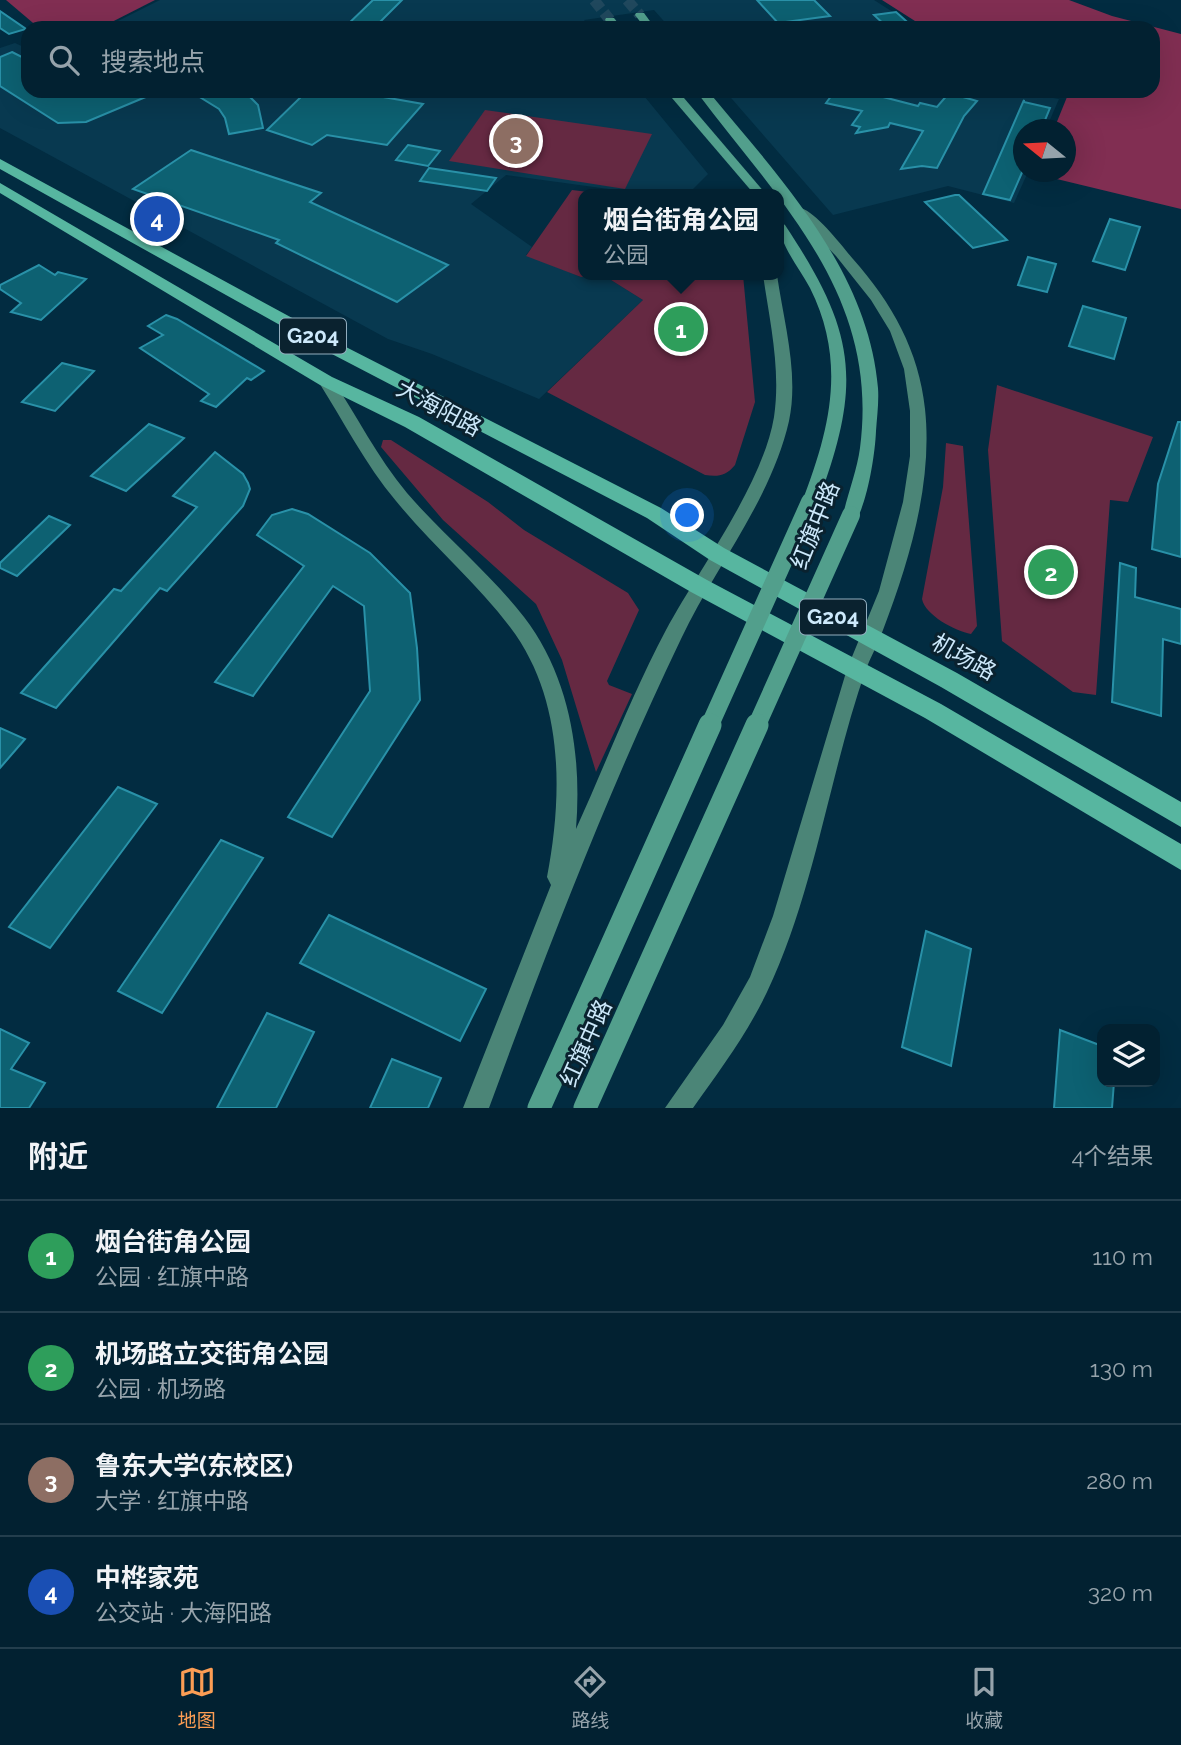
<!DOCTYPE html>
<html lang="zh">
<head>
<meta charset="utf-8">
<style>
	:root { --surface:#022131; --page:#102e3d; --text:#f1f3f6; --muted:#96a3ab; --line:#233e4d; --accent:#fc9d54 }
	body { margin:0; font-family:Raleway,"Noto Sans SC",sans-serif; background:var(--page); color:var(--text) }
	.controls { position:absolute; right:21px; bottom:21px; display:grid; overflow:hidden; border-radius:14px; box-shadow:0 7px 28px #0002 }
	.controls button { width:63px; height:63px; display:grid; place-items:center; padding:0; border:0; border-bottom:2px solid var(--line); background:var(--surface); color:var(--text); font:35px sans-serif }
	.compass { position:absolute; left:1013px; top:119px; width:63px; height:63px; border-radius:50%; background:var(--surface); box-shadow:0 7px 28px #0002; rotate:288deg }
	.you { position:absolute; left:688px; top:516px; width:24px; height:24px; margin:-18px; border:5px solid #fff; border-radius:50%; background:#1a73e8; box-shadow:0 0 0 10px #1a73e833 }
	.badge { display:grid; place-items:center; width:46px; height:46px; border-radius:50%; background:var(--accent); color:#fff; font-size:23px; font-weight:700 }
	.pin { position:absolute; translate:-50% -50%; border:4px solid #fff; box-shadow:0 2px 7px #0006 }
	.popup { position:absolute; left:578px; top:189px; width:206px; height:91px; box-sizing:border-box; display:grid; place-content:center; border-radius:14px; background:var(--surface); filter:drop-shadow(0 2px 5px #0005); font-size:23px; white-space:nowrap; color:var(--muted) }
	.popup b { font-size:26px; color:var(--text) }
	.popup::after { content:''; position:absolute; left:50%; top:100%; margin-left:-14px; border:14px solid transparent; border-top-color:var(--surface) }
	.list { margin:0; padding:0; list-style:none }
	h2 { display:flex; justify-content:space-between; align-items:center; height:91px; margin:0; padding:0 28px; font-size:30px }
	h2 small { font-size:23px; font-weight:400; color:var(--muted) }
	.list li { display:grid; grid-template-columns:46px 1fr auto; gap:21px; align-items:center; box-sizing:border-box; height:112px; padding:0 28px; border-top:2px solid var(--line) }
	.list b { display:block; font-size:26px; white-space:nowrap }
	.list p { margin:0; font-size:23px; white-space:nowrap; color:var(--muted) }
	.list em { font-size:23px; font-style:normal; color:var(--muted) }
	.icon { flex:none; width:38px; height:38px; fill:none; stroke:currentColor; stroke-width:2; stroke-linecap:round; stroke-linejoin:round }
	.map { position:relative; flex:none; width:1181px; height:1108px; overflow:hidden }
	.search { position:absolute; background:var(--surface); box-shadow:0 7px 28px #0002; left:21px; right:21px; top:21px; height:77px; display:flex; align-items:center; gap:18px; box-sizing:border-box; padding:0 24px; border-radius:21px; color:var(--muted); font-size:26px }
	.sheet { height:539px; background:var(--surface) }
	nav { display:flex; justify-content:space-around; align-items:center; box-sizing:border-box; height:98px; border-top:2px solid var(--line); background:var(--surface); font-size:19px; color:var(--muted) }
	nav a { display:grid; justify-items:center; gap:4px }
	nav .on { color:var(--accent) }
	.map>svg:first-child { display:block }
	.built { fill:#083950 }
	.green { fill:#652942 }
	.forest { fill:#812e52 }
	.building { fill:#0d6172; stroke:#2991a8; stroke-width:2 }
	.lines { fill:none; stroke-linecap:round; stroke-linejoin:round }
	.primary-tunnel { stroke:#20485d; stroke-width:11; stroke-dasharray:11 5; stroke-linecap:butt }
	.secondary { fill:#4b8577; fill-rule:evenodd }
	.primary { fill:#529f8c; fill-rule:evenodd }
	.highway { fill:#57b6a0; fill-rule:evenodd }
	.primary-bridge-far1 { stroke:#529f8c; stroke-width:18 }
	.primary-bridge { stroke:#529f8c; stroke-width:23 }
	.labels { text-anchor:middle; stroke-width:6; stroke-linejoin:round; paint-order:stroke }
	.shield { fill:#0a222f; stroke:#92adbe; stroke-width:2 }
	.shield-label { font-size:21px; font-weight:bold; fill:#cde9fb }
	.street-label { font-size:23px; fill:#cde9fb; stroke:#0a222f }
</style>
</head>
<body>
<div class="map">
<svg width="1181" height="1108" viewBox="0 0 1181 1108">
	<rect width="100%" height="100%" fill="#022c41"/>
	<g class="built">
		<path d="M160 0H874L918 28H670L654 10 584 20 590 28H112L120 24 114 23Z"/>
		<path d="M15 43 28 49V91H640L708 174 688 194H645L506 175 471 204 532 247 526 255 581 277 603 275 643 300 539 399 432 354 388 339 0 128V48Z"/>
		<path d="M725 91H1011L1059 99 1046 129 1024 130V172H1028L1014 203 948 186 833 215Z"/>
	</g>
	<g class="green">
		<path d="M485 110 652 134 625 189 449 161Z"/>
		<path d="M572 190 605 194H583V275H595L581 277 526 256Z"/>
		<path d="M603 275H743L755 402 735 465C726 476 718 477 705 475L547 392 643 300Z"/>
		<path d="M997 385 1153 437 1128 502 1110 500 1096 695 1073 692 1002 641 988 450Z"/>
		<path d="M383 440H391L488 502 524 530 628 593 639 610 607 681 609 685 632 694 596 772 562 660 536 604 443 520 381 447Z"/>
		<path d="M946 443 963 446 977 626 971 634C955 631 925 615 922 599L943 487Z"/>
	</g>
	<g class="forest">
		<path d="M6 0H155L100 28H39Z"/>
		<path d="M882 0H1069L1112 16 1181 34V209L1036 174 1037 172H1066V130L1054 129 1067 97 1032 91H1153V28H926Z"/>
	</g>
	<g class="building">
		<path d="M373 0H402L374 28H344Z"/>
		<path d="M757 0H814L830 16 778 23Z"/>
		<path d="M0 11 26 29 9 34 0 28Z"/>
		<path d="M896 12 914 28H888L874 15Z"/>
		<path d="M12 52 28 60V91H160L86 122 58 123 0 86V57Z"/>
		<path d="M190 91H244L258 105 263 128 229 134 225 118 219 109Z"/>
		<path d="M307 91H349L423 104 387 145 327 135 312 145 267 130Z"/>
		<path d="M835 91H860L918 106 920 103 937 107 949 93 977 101 964 116 937 168 922 166 901 169 923 131 890 123 888 127 856 133 860 127 852 125 862 111 826 103Z"/>
		<path d="M1024 100V102L1050 108 1041 130H1024V168L1010 200 983 194Z"/>
		<path d="M408 145 440 151 428 166 396 160Z"/>
		<path d="M191 150 321 193 310 202 448 265 397 302 276 243 279 240 133 189Z"/>
		<path d="M429 168 496 178 487 191 420 181Z"/>
		<path d="M955 195H959L1007 240 973 248 925 202Z"/>
		<path d="M1110 219 1140 227 1125 270 1093 261Z"/>
		<path d="M1028 257 1056 264 1047 292 1018 285Z"/>
		<path d="M39 265 55 275 58 272 86 279 41 320 11 312 21 303 0 289V285Z"/>
		<path d="M1083 306 1126 318 1114 359 1069 346Z"/>
		<path d="M166 315 177 319 264 371 251 380 247 378 216 407 201 401 209 394 140 348 163 335 148 326Z"/>
		<path d="M62 363 94 371 55 411 22 402Z"/>
		<path d="M1178 422H1181V557L1152 549 1158 484Z"/>
		<path d="M149 424 184 438 126 491 91 476Z"/>
		<path d="M215 452 243 474 248 483 250 489 243 506 167 591 160 588 56 708 21 693 114 589 121 591 197 507 173 496Z"/>
		<path d="M292 509 308 514 370 553 410 593 417 648 420 700 332 837 288 817 370 691 364 606 333 586 253 696 215 682 304 566 257 535 272 515Z"/>
		<path d="M49 516 70 525 17 576 0 568V563Z"/>
		<path d="M1120 563 1136 568 1135 597 1181 609V644L1163 639 1161 716 1112 702Z"/>
		<path d="M0 728 25 739 0 768Z"/>
		<path d="M118 787 157 804 50 948 9 927Z"/>
		<path d="M221 840 263 858 162 1013 118 991Z"/>
		<path d="M329 915 486 989 460 1041 300 963Z"/>
		<path d="M926 931 971 949 951 1066 902 1047Z"/>
		<path d="M267 1013 314 1032 276 1108H217Z"/>
		<path d="M0 1029 29 1043 11 1069 45 1083 29 1108H0Z"/>
		<path d="M1060 1030 1102 1046V1082H1114L1112 1108H1054Z"/>
		<path d="M392 1059 441 1078 428 1108H370Z"/>
	</g>
	<g class="lines">
		<g class="primary-tunnel">
			<path d="M594 0 610 20"/>
			<path d="M627 0 640 15"/>
		</g>
		<g class="secondary">
			<path d="M801 208C817 213 842 246 853 259 892 303 919 351 925 409 933 483 909 562 883 630 878 644 871 656 866 669 829 775 815 891 767 992 747 1034 720 1070 693 1108H665L723 1025 750 977 773 916 847 669 879 591 903 502 910 456V411L904 369 890 331 871 300 836 256 796 215V209Z"/>
			<path d="M763 275H777C784 323 799 374 789 421 771 500 715 567 681 639 608 791 547 950 489 1108H463L551 885 547 877C563 794 564 698 510 627 476 582 432 545 396 501 365 464 344 422 318 381L321 377H331C357 416 377 457 407 493 444 536 489 572 524 617 570 677 582 755 576 829 606 763 632 694 666 630 699 569 763 484 774 417 781 370 770 322 763 275Z"/>
		</g>
		<g class="primary">
			<path d="M636 13H644L655 28H645L635 15Z"/>
			<path d="M606 18H614L622 28H612L605 20Z"/>
			<path d="M666 91H678L766 194H754Z"/>
			<path d="M696 91H708C780 178 868 270 878 388 879 402 877 417 876 431 875 455 868 498 857 519H845L843 515C848 493 857 470 860 448 880 295 780 203 696 91Z"/>
			<path d="M779 221 785 225C856 332 863 381 818 502L810 508 802 502C830 429 847 362 810 288 799 267 779 245 779 221Z"/>
		</g>
		<g class="highway">
			<path d="M0 159 342 345 661 508 724 548 957 673 1181 802V827L941 687 710 560 647 518 330 353 0 169Z"/>
			<path d="M0 183 332 377 419 417 707 580 941 704 1181 844V870L925 718 691 592 405 427 320 385 0 193Z"/>
		</g>
		<g class="primary-bridge-far1">
			<path d="M709 727 810 502"/>
			<path d="M756 727 851 515"/>
		</g>
		<g class="primary-bridge">
			<path d="M539 1108 710 725"/>
			<path d="M585 1108 757 725"/>
		</g>
	</g>
	<g class="labels">
		<g class="shield">
			<rect x="280" y="318.5" width="66" height="35" rx="5"/>
			<rect x="800" y="599.5" width="66" height="35" rx="5"/>
		</g>
		<g class="shield-label">
			<text x="313" y="343">G204</text>
			<text x="833" y="624">G204</text>
		</g>
		<g class="street-label">
			<text transform="translate(439 408) rotate(28)" y="8">大海阳路</text>
			<text transform="translate(815 525) rotate(-68)" y="8">红旗中路</text>
			<text transform="translate(964 657) rotate(29)" y="8">机场路</text>
			<text transform="translate(586 1043) rotate(-66)" y="8">红旗中路</text>
		</g>
	</g>
</svg>
<div class="controls">
<button><svg class="icon" aria-label="layers" viewBox="0 0 24 24"><path d="M12 4l9 5-9 5-9-5zM3 14l9 5 9-5"/></svg></button>
</div>
<svg class="compass" viewBox="-18 -18 36 36"><path d="M0-13l5 13h-10z" fill="#e53935"/><path d="M0 13l5-13h-10z" fill="#96a3ab"/></svg>
<div class="you"></div>
<div class="pin badge" style="left:681px;top:329px;background:#2e9e5b">1</div>
<div class="popup"><b>烟台街角公园</b>公园</div>
<div class="pin badge" style="left:1051px;top:572px;background:#2e9e5b">2</div>
<div class="pin badge" style="left:516px;top:141px;background:#8d6e63">3</div>
<div class="pin badge" style="left:157px;top:219px;background:#1a4fb4">4</div>
<div class="search"><svg class="icon" aria-label="search" viewBox="0 0 24 24"><circle cx="10" cy="10" r="6"/><path d="M15 15l6 6"/></svg>搜索地点</div>
</div>
<section class="sheet">
<h2>附近<small>4个结果</small></h2>
<ul class="list">
<li><span class="badge" style="background:#2e9e5b">1</span><div><b>烟台街角公园</b><p>公园 · 红旗中路</p></div><em>110 m</em></li>
<li><span class="badge" style="background:#2e9e5b">2</span><div><b>机场路立交街角公园</b><p>公园 · 机场路</p></div><em>130 m</em></li>
<li><span class="badge" style="background:#8d6e63">3</span><div><b>鲁东大学(东校区)</b><p>大学 · 红旗中路</p></div><em>280 m</em></li>
<li><span class="badge" style="background:#1a4fb4">4</span><div><b>中桦家苑</b><p>公交站 · 大海阳路</p></div><em>320 m</em></li>
</ul>
</section>
<nav>
<a class="on"><svg class="icon" aria-label="map" viewBox="0 0 24 24"><path d="M3 6l6-2 6 2 6-2v14l-6 2-6-2-6 2zM9 4v14M15 6v14"/></svg>地图</a>
<a><svg class="icon" aria-label="directions" viewBox="0 0 24 24"><path d="M12 3l9 9-9 9-9-9zM9 14v-3h6M13 9l2 2-2 2"/></svg>路线</a>
<a><svg class="icon" aria-label="saved" viewBox="0 0 24 24"><path d="M7 4h10v16l-5-4-5 4z"/></svg>收藏</a>
</nav>
</body>
</html>
